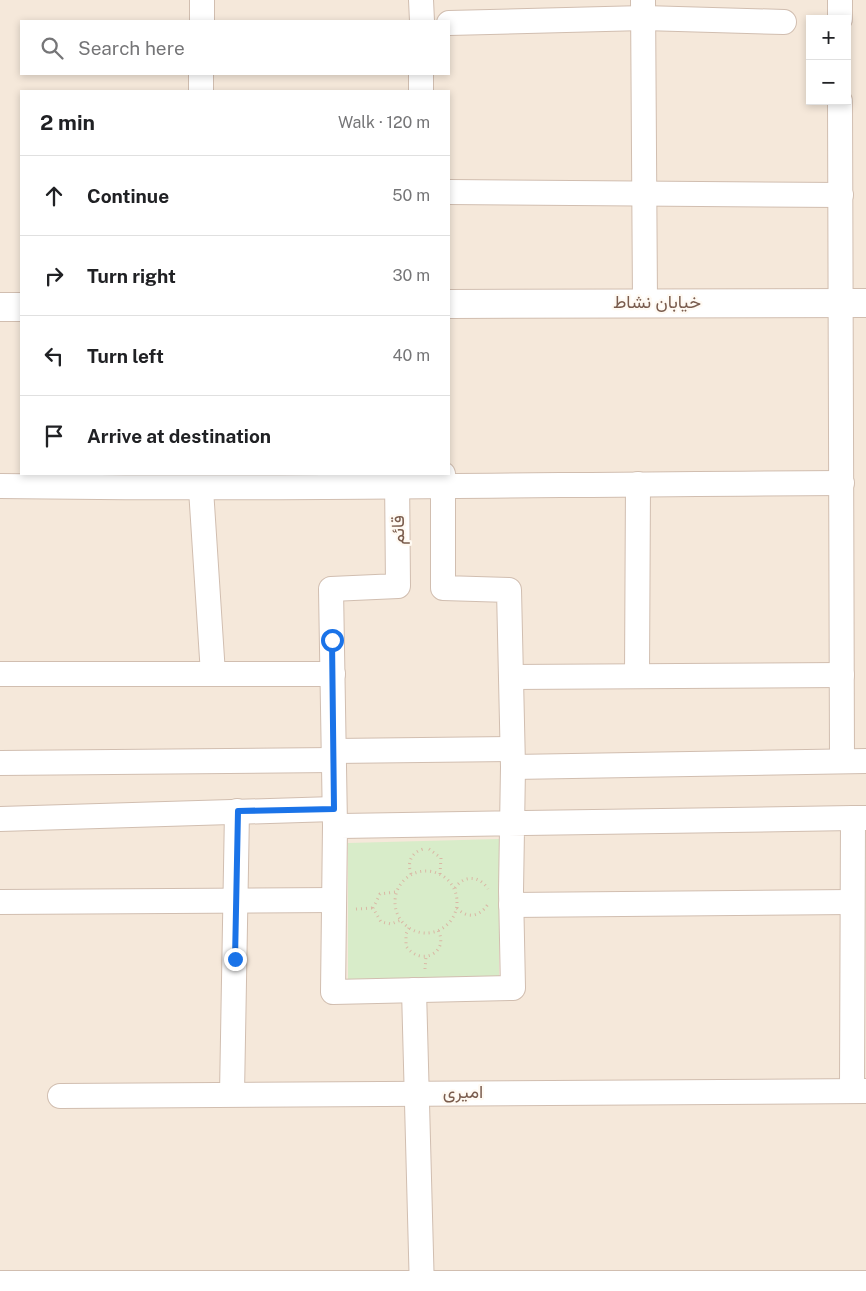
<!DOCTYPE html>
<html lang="en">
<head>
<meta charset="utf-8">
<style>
	:root { --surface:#fff; --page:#f2f2f2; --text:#202124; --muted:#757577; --line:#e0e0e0 }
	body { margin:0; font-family:"Public Sans",Vazirmatn,sans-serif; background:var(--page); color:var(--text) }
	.controls { position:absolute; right:15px; top:15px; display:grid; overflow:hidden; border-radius:0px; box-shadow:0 2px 8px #0003 }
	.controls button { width:45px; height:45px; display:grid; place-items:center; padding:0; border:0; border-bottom:1px solid var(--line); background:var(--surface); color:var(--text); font:25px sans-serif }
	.stop { position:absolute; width:15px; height:15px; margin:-11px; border:4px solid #1a73e8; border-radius:50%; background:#fff }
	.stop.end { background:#1a73e8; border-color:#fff; box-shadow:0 1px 5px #0008 }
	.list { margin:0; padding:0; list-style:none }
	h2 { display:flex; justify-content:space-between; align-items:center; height:65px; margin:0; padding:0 20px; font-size:21px }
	h2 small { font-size:16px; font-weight:400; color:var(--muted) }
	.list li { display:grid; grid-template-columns:32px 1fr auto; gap:15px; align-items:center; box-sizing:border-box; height:80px; padding:0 20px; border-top:1px solid var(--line) }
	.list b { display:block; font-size:19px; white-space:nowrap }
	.list em { font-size:16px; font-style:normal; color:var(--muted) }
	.icon { flex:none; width:28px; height:28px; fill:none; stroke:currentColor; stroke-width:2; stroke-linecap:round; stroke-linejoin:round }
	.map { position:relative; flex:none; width:866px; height:1291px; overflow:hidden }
	.search { position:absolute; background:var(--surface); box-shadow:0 2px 8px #0003; left:20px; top:20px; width:430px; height:55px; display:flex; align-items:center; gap:12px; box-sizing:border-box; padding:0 18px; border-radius:0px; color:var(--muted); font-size:19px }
	.panel { position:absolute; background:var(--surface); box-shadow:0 2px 8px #0003; left:20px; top:90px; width:430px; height:385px; border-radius:0px }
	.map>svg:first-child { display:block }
	.residential { fill:#f5e8da; fill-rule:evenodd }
	.green { fill:#d8ecc9 }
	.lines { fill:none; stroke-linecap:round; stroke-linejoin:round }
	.minor-casing { stroke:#d1beb0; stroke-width:26 }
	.tertiary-casing { stroke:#d1beb0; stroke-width:30 }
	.path { stroke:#d9b8a5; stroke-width:3; stroke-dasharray:1 4; stroke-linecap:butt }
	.minor { stroke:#fff; stroke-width:24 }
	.tertiary { stroke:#fff; stroke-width:28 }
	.route { stroke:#1a73e8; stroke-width:6 }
	.labels { text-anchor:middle; stroke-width:4.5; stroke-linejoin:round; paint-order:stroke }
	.street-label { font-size:18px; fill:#7a5c4d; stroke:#fffaf3 }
</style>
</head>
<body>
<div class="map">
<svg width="866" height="1291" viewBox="0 0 866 1291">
	<rect width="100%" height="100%" fill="#fdf6ec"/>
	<path class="residential" d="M0 0H866V1291H0ZM810 19H847V101H810ZM21 21H449V74H21ZM21 91H449V474H21Z"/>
	<path class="green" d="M499 839V976L348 979V843Z"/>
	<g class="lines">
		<g class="minor-casing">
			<g id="minor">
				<path d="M202 0V21"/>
				<path d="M421 0 422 21"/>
				<path d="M643 0 645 302"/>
				<path d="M840 0V19"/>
				<path d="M449 23 644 18 784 22"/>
				<path d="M201 91V74"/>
				<path d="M421 91V74"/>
				<path d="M840 101 842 760"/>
				<path d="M449 192 841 195"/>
				<path d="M443 474V588L509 590 513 767 511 891 513 988 333 992 335 826C508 824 681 821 853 818H866"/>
				<path d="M0 486C280 490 561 484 842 483"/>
				<path d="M201 489 213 674"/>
				<path d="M0 674H333"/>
				<path d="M637 676 638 484"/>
				<path d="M511 677 842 675"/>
				<path d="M334 751 512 749"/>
				<path d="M0 763 333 760"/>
				<path d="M513 767 866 761"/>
				<path d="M0 819 334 809"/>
				<path d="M335 826 331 589 398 586 397 474"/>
				<path d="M0 902 334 900"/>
				<path d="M511 905 852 902"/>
				<path d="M414 990 422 1291"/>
				<path d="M852 1090 853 818"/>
				<path d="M232 1094 237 811"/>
				<path d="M60 1096 866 1091"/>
				<path d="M0 1283H866"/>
			</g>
		</g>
		<g class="tertiary-casing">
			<g id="tertiary">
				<path d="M449 304 866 303"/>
				<path d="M0 307H21"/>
			</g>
		</g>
		<g class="path">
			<path d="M429 849 441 858 440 874"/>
			<circle cx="426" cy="902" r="31"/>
			<path d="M411 874C407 862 411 853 423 849"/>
			<path d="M455 888C464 875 479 875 488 889"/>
			<path d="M395 892 380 894 373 908 381 922 391 924 401 920"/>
			<path d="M457 908C467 919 480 917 488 904"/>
			<path d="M356 909 373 908"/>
			<path d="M409 928 406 934V946C420 967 450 953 438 930"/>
			<path d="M425 969 426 957"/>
		</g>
		<use href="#minor" class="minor"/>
		<use href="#tertiary" class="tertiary"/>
	</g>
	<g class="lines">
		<path class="route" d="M235 959 238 811 334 809 332 640"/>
	</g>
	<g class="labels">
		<g class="street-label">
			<text x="657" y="308">خیابان نشاط</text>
			<text transform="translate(398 530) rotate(-91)" y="6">قائم</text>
			<text x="463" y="1098">امیری</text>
		</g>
	</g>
</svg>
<div class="controls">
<button>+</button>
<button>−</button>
</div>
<div class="stop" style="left:332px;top:640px"></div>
<div class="stop end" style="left:235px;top:959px"></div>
<div class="search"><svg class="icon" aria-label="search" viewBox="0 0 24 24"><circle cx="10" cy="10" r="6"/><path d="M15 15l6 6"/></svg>Search here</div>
<section class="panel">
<h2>2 min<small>Walk · 120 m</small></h2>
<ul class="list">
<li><svg class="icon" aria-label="ahead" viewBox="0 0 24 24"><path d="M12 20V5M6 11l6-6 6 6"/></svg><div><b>Continue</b></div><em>50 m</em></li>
<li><svg class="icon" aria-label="right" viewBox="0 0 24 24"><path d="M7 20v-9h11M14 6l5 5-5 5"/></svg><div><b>Turn right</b></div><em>30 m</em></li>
<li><svg class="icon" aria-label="left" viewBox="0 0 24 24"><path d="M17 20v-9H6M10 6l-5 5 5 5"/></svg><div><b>Turn left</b></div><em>40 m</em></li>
<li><svg class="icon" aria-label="arrive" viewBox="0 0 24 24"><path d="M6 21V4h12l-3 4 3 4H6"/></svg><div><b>Arrive at destination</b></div></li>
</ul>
</section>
</div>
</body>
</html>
